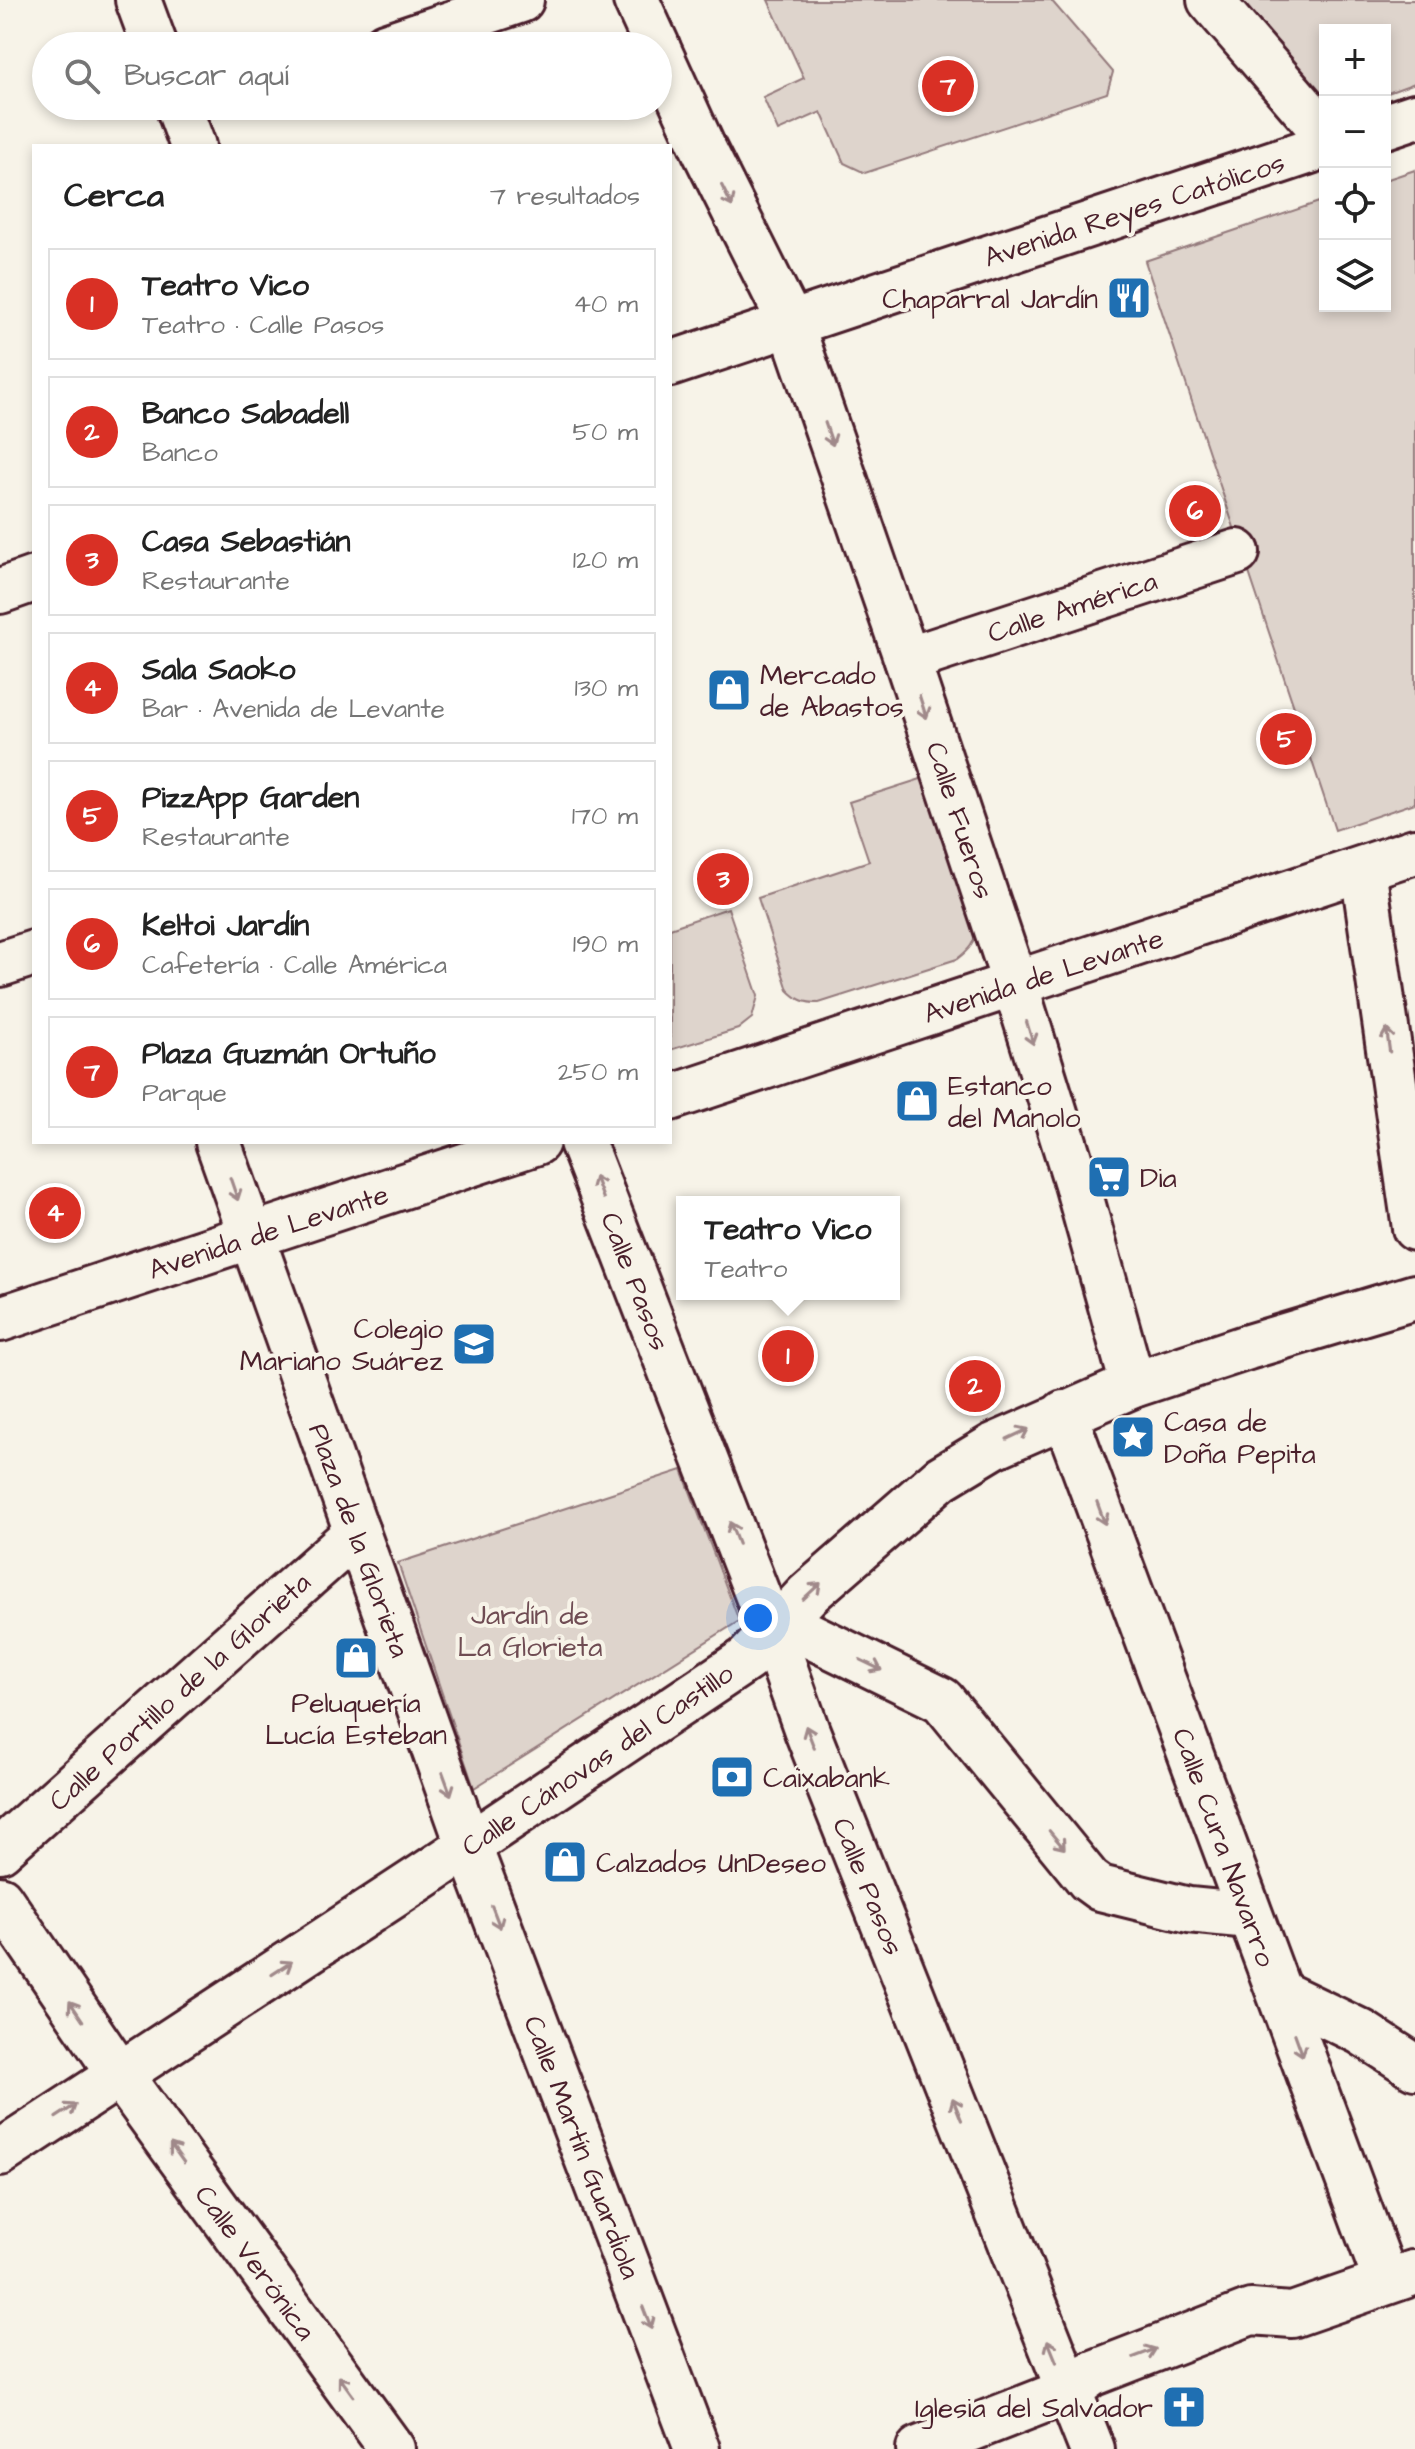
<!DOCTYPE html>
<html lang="es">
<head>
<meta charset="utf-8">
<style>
	:root { --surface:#fff; --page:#f6f6f6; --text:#222; --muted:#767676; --line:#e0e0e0; --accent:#d93025 }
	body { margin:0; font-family:"Architects Daughter",sans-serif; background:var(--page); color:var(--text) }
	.controls { position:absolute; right:24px; top:24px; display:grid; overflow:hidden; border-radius:0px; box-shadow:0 4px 12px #0003 }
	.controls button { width:72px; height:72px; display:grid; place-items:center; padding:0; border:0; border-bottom:2px solid var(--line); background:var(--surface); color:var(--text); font:40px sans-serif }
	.you { position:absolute; left:758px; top:1618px; width:28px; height:28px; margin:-20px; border:6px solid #fff; border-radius:50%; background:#1a73e8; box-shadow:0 0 0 12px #1a73e833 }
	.badge { display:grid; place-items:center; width:52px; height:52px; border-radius:50%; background:var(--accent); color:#fff; font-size:26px; font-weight:700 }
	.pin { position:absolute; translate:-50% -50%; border:4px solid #fff; box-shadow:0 2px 8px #0006 }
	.popup { position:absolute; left:676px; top:1196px; width:224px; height:104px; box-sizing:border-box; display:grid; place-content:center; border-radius:0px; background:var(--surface); filter:drop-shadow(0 2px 6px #0005); font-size:26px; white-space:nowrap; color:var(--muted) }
	.popup b { font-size:30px; color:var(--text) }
	.popup::after { content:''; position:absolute; left:50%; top:100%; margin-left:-16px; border:16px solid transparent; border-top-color:var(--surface) }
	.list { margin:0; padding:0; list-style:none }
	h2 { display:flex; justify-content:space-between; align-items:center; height:104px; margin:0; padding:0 32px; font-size:34px }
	h2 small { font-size:26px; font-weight:400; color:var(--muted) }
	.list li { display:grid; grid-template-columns:52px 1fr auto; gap:24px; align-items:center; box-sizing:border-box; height:112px; margin:0 16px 16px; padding:0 16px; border:2px solid var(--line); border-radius:0px }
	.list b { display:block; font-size:30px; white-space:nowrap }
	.list p { margin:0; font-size:26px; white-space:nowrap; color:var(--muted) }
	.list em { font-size:26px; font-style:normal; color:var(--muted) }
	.icon { flex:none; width:44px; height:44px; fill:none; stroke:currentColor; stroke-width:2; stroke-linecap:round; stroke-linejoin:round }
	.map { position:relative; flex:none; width:1415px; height:2449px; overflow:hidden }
	.search { position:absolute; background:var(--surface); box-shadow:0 4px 12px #0003; left:32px; top:32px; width:640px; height:88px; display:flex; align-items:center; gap:20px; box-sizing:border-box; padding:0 28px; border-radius:44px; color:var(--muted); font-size:30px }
	.panel { position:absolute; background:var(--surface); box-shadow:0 4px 12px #0003; left:32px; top:144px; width:640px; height:1000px; border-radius:0px }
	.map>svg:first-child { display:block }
	.park { fill:#ded4cc; stroke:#947a7c; stroke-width:2 }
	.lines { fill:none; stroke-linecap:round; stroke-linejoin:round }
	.minor-casing { stroke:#4a1f2b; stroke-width:50 }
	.major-casing { stroke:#4a1f2b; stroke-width:50 }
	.minor { stroke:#f7f3e8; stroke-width:44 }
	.major { stroke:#f7f3e8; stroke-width:44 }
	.oneway { stroke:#a0898a }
	.labels { text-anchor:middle; stroke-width:8; stroke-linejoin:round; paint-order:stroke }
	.street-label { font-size:28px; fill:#4a1f2b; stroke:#f7f3e8 }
	.poi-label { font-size:28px; fill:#4a1f2b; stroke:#f7f3e8; text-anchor:start }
	.park-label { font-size:28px; fill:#6f4c53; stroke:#f7f3e8 }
</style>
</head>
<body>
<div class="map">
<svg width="1415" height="2449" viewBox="0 0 1415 2449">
	<rect width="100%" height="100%" fill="#f7f3e8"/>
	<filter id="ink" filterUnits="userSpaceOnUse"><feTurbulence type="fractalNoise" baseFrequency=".0125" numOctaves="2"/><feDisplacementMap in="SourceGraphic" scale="16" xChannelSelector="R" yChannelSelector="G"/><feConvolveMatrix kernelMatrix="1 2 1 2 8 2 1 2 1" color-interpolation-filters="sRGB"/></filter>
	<g filter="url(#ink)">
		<g class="park">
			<path d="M768 0H1051L1113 72 1107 93 865 173 844 163 821 112 778 131 763 97 804 78Z"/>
			<path d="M1241 0H1415V83L1385 94V30H1325V96Z"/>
			<path d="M1415 170V803L1335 830 1145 261 1325 200V306H1385V180Z"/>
			<path d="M927 777 977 928C975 943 969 950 957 959L819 1003C804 1003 798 1000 788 990L758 898 869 861 849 802Z"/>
			<path d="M728 908 758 996 752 1018 738 1029 670 1050V928Z"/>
			<path d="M682 1470 739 1621 474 1788 398 1563Z"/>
		</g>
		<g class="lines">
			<g class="minor-casing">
				<g id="minor">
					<path d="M138 0 155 46"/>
					<path d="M636 0 657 46"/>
					<path d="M1210 0 1325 133"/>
					<path d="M385 46 521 0"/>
					<path d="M658 49 704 150 791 324 907 660 1015 984 1077 1184 1133 1385"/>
					<path d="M178 106 193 146"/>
					<path d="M1385 126 1415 116"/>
					<path d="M670 364 1325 146"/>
					<path d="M0 591 34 579"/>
					<path d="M907 660 1237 552"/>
					<path d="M1363 869 1415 1228"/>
					<path d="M0 964 34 953"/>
					<path d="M218 1142 468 1844 697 2449"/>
					<path d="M582 1142 772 1632 807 1731 1092 2449"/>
					<path d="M1064 1413 1386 2281"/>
					<path d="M772 1632 809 1635 942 1700 1089 1880 1100 1888 1189 1910 1250 1916"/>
					<path d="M0 1850 357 1532"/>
					<path d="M0 1899 120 2075 392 2449"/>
					<path d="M1280 1993 1361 2032 1415 2067"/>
					<path d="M0 2153 423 1876 747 1659 807 1595 941 1478 994 1446 1133 1385 1248 1347 1415 1297"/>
					<path d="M919 2449 1068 2391 1091 2374 1251 2312 1292 2315 1413 2273"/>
				</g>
			</g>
			<g class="major-casing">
				<g id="major">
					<path d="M670 1098 1415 851"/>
					<path d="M0 1319 537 1142"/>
				</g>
			</g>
			<use href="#minor" class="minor"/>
			<use href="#major" class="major"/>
		</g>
		<defs><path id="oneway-shaft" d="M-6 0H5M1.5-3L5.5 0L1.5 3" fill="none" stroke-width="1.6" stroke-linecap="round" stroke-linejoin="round" transform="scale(2)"/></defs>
		<g class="oneway">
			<use href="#oneway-shaft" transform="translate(727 196) rotate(63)"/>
			<use href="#oneway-shaft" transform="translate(829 434) rotate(71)"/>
			<use href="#oneway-shaft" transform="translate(923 707) rotate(72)"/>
			<use href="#oneway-shaft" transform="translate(1030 1033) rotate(73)"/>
			<use href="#oneway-shaft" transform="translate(1388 1040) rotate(-98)"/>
			<use href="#oneway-shaft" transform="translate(599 1187) rotate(-111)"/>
			<use href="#oneway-shaft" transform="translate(234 1189) rotate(71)"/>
			<use href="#oneway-shaft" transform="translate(1018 1434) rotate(-25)"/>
			<use href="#oneway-shaft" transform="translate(1101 1513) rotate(70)"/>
			<use href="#oneway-shaft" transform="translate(734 1533) rotate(-111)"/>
			<use href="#oneway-shaft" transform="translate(812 1591) rotate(-43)"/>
			<use href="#oneway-shaft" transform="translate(871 1665) rotate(26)"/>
			<use href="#oneway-shaft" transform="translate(810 1737) rotate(-111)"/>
			<use href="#oneway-shaft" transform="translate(447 1784) rotate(70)"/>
			<use href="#oneway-shaft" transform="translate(1057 1840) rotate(50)"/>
			<use href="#oneway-shaft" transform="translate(496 1917) rotate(69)"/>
			<use href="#oneway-shaft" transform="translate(282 1968) rotate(-33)"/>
			<use href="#oneway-shaft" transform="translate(76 2011) rotate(-124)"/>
			<use href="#oneway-shaft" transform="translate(1299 2045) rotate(70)"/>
			<use href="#oneway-shaft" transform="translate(957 2109) rotate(-112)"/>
			<use href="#oneway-shaft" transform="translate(66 2111) rotate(-33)"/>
			<use href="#oneway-shaft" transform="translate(177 2153) rotate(-126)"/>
			<use href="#oneway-shaft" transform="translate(647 2318) rotate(69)"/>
			<use href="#oneway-shaft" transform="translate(1052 2351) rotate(-112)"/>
			<use href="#oneway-shaft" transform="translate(1145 2353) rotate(-21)"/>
			<use href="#oneway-shaft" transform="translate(346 2386) rotate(-126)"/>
		</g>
	</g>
	<defs>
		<g id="restaurant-square" transform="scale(2.3)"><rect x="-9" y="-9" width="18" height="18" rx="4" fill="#1f6fb2" stroke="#f7f3e8"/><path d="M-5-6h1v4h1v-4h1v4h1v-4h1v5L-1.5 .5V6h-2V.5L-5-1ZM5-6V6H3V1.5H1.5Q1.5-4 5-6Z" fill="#fff"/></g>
		<g id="shop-square" transform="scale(2.3)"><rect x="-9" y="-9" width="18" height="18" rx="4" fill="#1f6fb2" stroke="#f7f3e8"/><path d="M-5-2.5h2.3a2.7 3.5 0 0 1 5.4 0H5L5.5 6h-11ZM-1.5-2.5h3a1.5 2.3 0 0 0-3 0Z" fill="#fff"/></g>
		<g id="supermarket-square" transform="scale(2.3)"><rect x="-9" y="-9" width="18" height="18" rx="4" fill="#1f6fb2" stroke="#f7f3e8"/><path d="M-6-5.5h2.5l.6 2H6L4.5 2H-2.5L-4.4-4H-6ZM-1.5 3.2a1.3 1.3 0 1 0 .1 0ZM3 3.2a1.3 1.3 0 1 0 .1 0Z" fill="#fff"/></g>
		<g id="school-square" transform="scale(2.3)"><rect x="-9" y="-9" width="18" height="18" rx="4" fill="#1f6fb2" stroke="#f7f3e8"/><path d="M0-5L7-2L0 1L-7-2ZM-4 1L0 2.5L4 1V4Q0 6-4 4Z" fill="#fff"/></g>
		<g id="sight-square" transform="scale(2.3)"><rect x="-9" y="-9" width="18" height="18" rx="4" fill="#1f6fb2" stroke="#f7f3e8"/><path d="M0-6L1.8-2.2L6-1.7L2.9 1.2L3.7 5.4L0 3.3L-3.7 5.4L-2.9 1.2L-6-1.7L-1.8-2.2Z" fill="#fff"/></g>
		<g id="bank-square" transform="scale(2.3)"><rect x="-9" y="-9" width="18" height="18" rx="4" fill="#1f6fb2" stroke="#f7f3e8"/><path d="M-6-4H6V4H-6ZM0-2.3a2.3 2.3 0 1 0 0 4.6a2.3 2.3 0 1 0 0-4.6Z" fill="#fff"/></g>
		<g id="church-square" transform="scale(2.3)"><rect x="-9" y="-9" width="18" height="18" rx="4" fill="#1f6fb2" stroke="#f7f3e8"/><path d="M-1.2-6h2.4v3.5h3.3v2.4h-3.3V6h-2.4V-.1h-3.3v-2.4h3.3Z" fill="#fff"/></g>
	</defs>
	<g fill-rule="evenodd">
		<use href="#restaurant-square" x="1129" y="298"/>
		<use href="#shop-square" x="729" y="690"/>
		<use href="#shop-square" x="917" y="1101"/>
		<use href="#supermarket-square" x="1109" y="1177"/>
		<use href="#school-square" x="474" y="1344"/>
		<use href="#sight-square" x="1133" y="1437"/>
		<use href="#shop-square" x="356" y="1658"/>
		<use href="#bank-square" x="732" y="1777"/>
		<use href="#shop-square" x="565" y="1862"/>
		<use href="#church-square" x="1184" y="2407"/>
	</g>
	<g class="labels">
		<g class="street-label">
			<text transform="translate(1134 209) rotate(-18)" y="10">Avenida Reyes Católicos</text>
			<text transform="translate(1072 606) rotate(-18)" y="10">Calle América</text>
			<text transform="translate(961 820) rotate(72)" y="10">Calle Fueros</text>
			<text transform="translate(1043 975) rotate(-18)" y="10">Avenida de Levante</text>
			<text transform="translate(268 1231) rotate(-18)" y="10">Avenida de Levante</text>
			<text transform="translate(636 1281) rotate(69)" y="10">Calle Pasos</text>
			<text transform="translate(360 1540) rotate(70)" y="10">Plaza de la Glorieta</text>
			<text transform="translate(179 1691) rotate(-42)" y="10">Calle Portillo de la Glorieta</text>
			<text transform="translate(597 1759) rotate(-34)" y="10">Calle Cánovas del Castillo</text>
			<text transform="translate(1225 1847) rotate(70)" y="10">Calle Cura Navarro</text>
			<text transform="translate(869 1886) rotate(68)" y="10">Calle Pasos</text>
			<text transform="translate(583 2147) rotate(69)" y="10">Calle Martín Guardiola</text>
			<text transform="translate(256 2262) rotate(54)" y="10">Calle Verónica</text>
		</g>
		<g class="poi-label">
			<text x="1098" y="308" text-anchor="end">Chaparral Jardín</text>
			<text x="760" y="684">Mercado<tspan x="760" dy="32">de Abastos</tspan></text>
			<text x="948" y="1095">Estanco<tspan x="948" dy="32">del Manolo</tspan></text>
			<text x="1140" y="1187">Dia</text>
			<text x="443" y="1338" text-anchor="end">Colegio<tspan x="443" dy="32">Mariano Suárez</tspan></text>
			<text x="1164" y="1431">Casa de<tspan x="1164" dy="32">Doña Pepita</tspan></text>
			<text x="356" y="1712" text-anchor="middle">Peluquería<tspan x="356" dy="32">Lucía Esteban</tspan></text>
			<text x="763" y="1787">Caixabank</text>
			<text x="596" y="1872">Calzados UnDeseo</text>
			<text x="1153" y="2417" text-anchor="end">Iglesia del Salvador</text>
		</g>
		<g class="park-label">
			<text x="530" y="1624">Jardín de<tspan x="530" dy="32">La Glorieta</tspan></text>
		</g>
	</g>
</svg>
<div class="controls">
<button>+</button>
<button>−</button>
<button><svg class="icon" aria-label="locate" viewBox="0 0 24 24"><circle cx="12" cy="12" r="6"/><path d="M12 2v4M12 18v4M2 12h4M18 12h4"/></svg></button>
<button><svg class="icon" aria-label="layers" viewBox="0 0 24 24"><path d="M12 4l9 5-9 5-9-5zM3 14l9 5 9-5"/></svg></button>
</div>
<div class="you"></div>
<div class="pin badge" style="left:788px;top:1356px">1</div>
<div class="popup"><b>Teatro Vico</b>Teatro</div>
<div class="pin badge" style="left:975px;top:1386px">2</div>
<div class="pin badge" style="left:723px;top:879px">3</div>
<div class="pin badge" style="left:55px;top:1213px">4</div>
<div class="pin badge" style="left:1286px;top:739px">5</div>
<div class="pin badge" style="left:1195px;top:511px">6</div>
<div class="pin badge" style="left:948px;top:86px">7</div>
<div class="search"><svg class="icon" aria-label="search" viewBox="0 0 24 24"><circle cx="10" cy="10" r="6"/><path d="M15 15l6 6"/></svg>Buscar aquí</div>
<section class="panel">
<h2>Cerca<small>7 resultados</small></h2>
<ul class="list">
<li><span class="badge">1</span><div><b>Teatro Vico</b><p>Teatro · Calle Pasos</p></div><em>40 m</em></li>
<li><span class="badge">2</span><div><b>Banco Sabadell</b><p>Banco</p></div><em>50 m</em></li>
<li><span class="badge">3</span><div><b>Casa Sebastián</b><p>Restaurante</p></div><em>120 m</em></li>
<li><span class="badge">4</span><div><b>Sala Saoko</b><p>Bar · Avenida de Levante</p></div><em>130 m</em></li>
<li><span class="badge">5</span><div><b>PizzApp Garden</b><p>Restaurante</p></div><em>170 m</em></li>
<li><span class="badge">6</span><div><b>Keltoi Jardín</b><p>Cafetería · Calle América</p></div><em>190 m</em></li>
<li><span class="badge">7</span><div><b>Plaza Guzmán Ortuño</b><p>Parque</p></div><em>250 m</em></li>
</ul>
</section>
</div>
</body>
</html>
